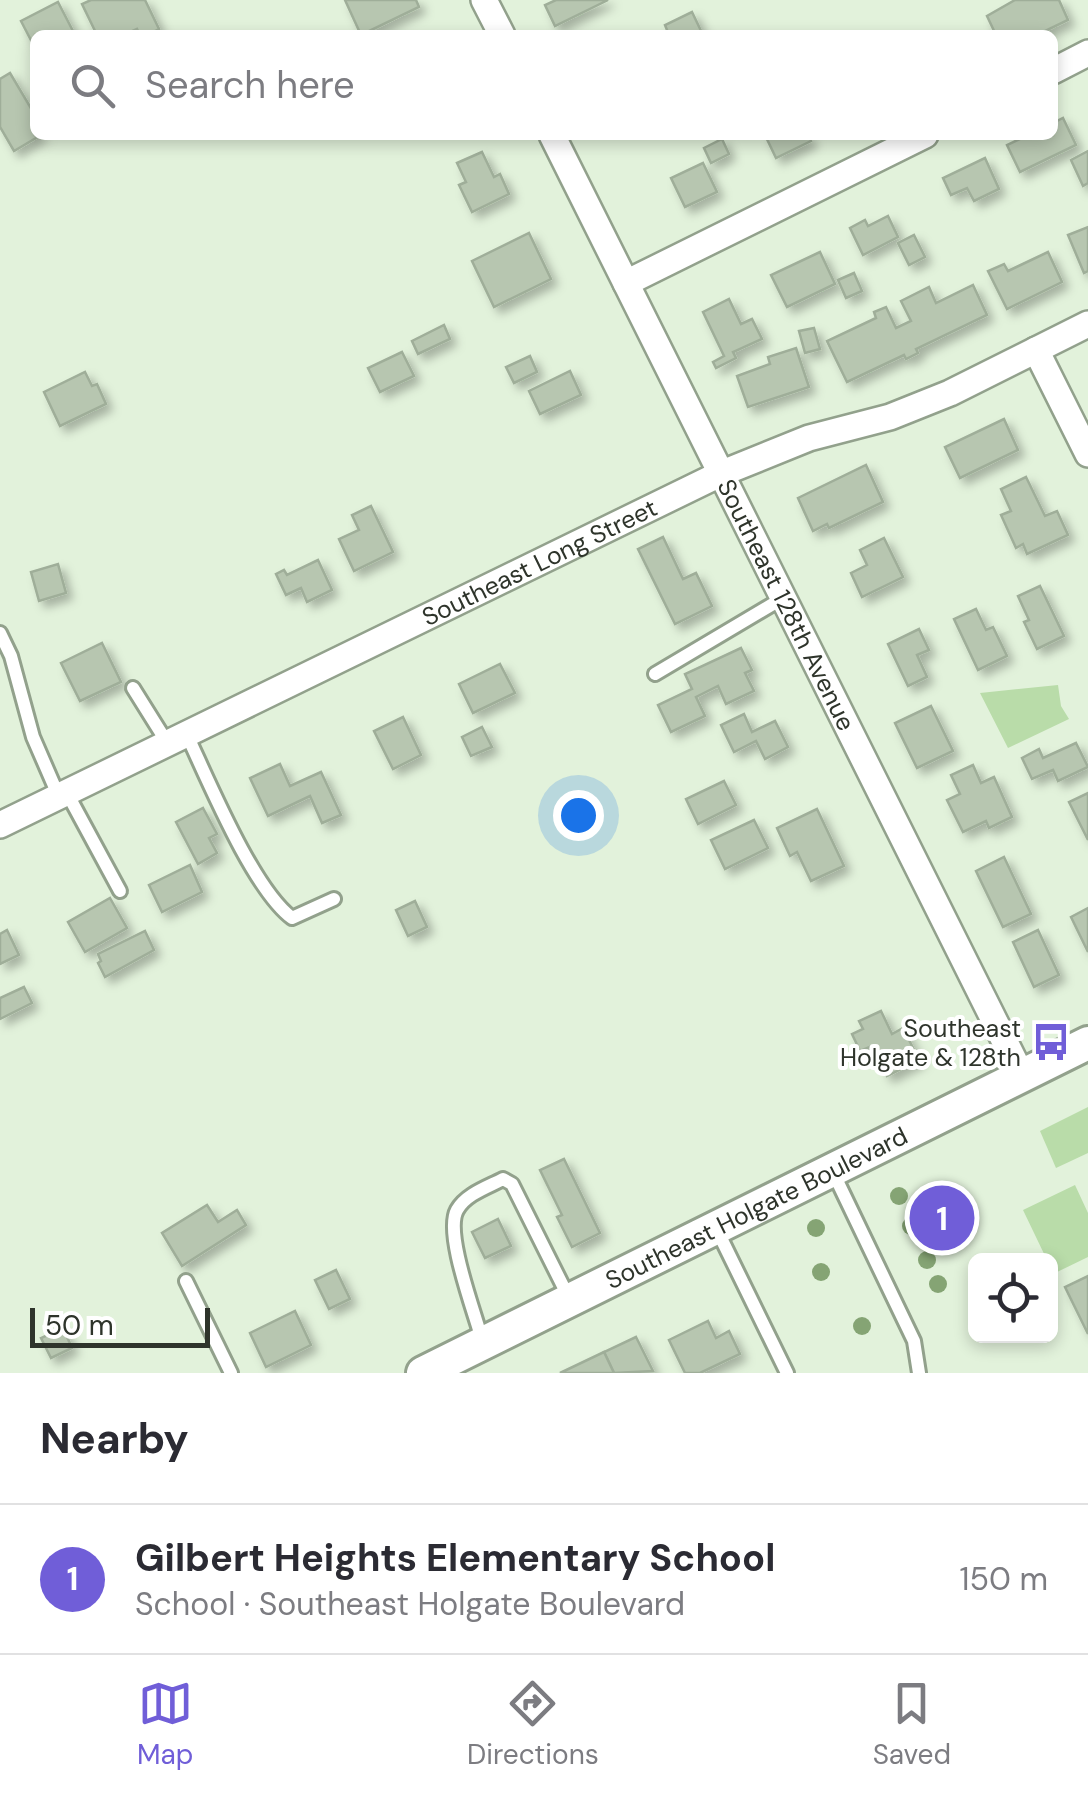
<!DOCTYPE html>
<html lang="en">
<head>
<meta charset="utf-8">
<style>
	:root { --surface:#fff; --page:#f7f7f7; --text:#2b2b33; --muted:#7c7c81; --line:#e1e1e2; --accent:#705ed8 }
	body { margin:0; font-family:"DM Sans",sans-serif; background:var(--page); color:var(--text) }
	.controls { position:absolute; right:30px; bottom:30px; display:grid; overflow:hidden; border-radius:15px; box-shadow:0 5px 15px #0003 }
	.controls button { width:90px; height:90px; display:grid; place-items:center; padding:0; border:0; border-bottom:2px solid var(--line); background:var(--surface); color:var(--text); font:50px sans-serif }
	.scale { position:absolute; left:30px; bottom:25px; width:180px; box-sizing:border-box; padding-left:10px; border:5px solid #2e342b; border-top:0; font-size:28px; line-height:35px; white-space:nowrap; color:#2e342b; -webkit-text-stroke:8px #fff; paint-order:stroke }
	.you { position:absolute; left:578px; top:815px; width:35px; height:35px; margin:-25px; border:8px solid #fff; border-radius:50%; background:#1a73e8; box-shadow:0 0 0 15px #1a73e833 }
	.badge { display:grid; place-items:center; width:65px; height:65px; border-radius:50%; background:var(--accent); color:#fff; font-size:32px; font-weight:700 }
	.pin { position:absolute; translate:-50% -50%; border:5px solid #fff; box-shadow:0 2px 10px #0006 }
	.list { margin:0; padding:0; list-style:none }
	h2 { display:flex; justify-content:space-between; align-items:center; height:130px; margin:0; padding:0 40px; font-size:42px }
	h2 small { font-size:32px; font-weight:400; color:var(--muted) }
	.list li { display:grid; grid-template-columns:65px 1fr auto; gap:30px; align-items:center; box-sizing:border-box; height:150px; padding:0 40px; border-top:2px solid var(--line) }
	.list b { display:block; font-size:38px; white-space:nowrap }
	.list p { margin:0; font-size:32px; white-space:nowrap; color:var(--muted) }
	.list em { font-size:32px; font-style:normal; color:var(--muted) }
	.icon { flex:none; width:55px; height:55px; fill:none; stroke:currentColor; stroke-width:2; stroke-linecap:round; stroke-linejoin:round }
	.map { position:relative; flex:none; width:1088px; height:1373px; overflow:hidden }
	.search { position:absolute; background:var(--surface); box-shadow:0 5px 15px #0003; left:30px; right:30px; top:30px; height:110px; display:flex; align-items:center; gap:25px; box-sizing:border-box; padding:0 35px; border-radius:15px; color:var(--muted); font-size:38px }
	.sheet { height:280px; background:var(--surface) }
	nav { display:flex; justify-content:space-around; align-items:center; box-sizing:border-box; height:140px; border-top:2px solid var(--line); background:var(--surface); font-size:28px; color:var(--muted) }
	nav a { display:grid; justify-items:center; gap:5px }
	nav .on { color:var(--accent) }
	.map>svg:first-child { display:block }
	.green { fill:#b9dca9 }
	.building { fill:#b7c6b0; stroke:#9fae99; stroke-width:2.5; filter:url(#shadow) }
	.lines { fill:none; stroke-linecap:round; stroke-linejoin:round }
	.service-casing { stroke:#92a18c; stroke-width:18 }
	.minor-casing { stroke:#92a18c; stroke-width:30 }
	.tertiary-casing { stroke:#92a18c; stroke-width:38 }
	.service { stroke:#fff; stroke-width:12 }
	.minor { stroke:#fff; stroke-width:25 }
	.tertiary { stroke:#fff; stroke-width:32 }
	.tree { fill:#85a474 }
	.labels { text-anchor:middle; stroke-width:8; stroke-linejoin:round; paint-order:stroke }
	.street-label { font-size:25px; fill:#2e342b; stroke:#fff }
	.poi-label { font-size:25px; fill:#2e342b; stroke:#fff; text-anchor:end }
</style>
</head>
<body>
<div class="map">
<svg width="1088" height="1373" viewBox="0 0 1088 1373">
	<defs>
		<filter id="shadow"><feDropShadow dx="6" dy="6" stdDeviation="5" flood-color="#0004"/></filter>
	</defs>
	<rect width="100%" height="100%" fill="#e2f2db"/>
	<g class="green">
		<path d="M1058 685 1061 706 1069 719 1008 748 980 693Z"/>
		<path d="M1088 1107V1153L1056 1168 1040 1131Z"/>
		<path d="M1075 1185 1088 1213V1257L1053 1274 1050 1260H1047L1023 1210Z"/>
	</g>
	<g class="building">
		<path d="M91 0H145L159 29 147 35H140L137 29 124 35H97L82 4Z"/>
		<path d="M345 0H416L419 7 361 35Z"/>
		<path d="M556 0H608L555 26 545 5Z"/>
		<path d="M1015 0H1059L1068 20 1037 35H996L987 16Z"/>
		<path d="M58 2 75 35H35V48L21 21Z"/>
		<path d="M692 12 703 35H669L665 25Z"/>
		<path d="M10 73 35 115V135H41L14 151 0 127V79Z"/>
		<path d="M1063 118 1076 145 1020 172 1007 145 1028 135H1053V123Z"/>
		<path d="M765 135H808L811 141 776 158Z"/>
		<path d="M722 139 729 154 711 163 704 148Z"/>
		<path d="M1088 151V183L1083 186 1071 160Z"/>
		<path d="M482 152 494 177 500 174 509 194 472 212 459 185 466 182 457 163Z"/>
		<path d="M985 158 999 189 974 201 967 188 951 195 943 178Z"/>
		<path d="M703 163 717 192 685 207 671 178Z"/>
		<path d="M888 216 898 237 863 255 850 228 865 220 868 226Z"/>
		<path d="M1088 227V271L1084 273 1068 235Z"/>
		<path d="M529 233 551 279 494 307 472 261Z"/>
		<path d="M914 235 925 257 909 265 898 243Z"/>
		<path d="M820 252 835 284 787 307 771 275Z"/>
		<path d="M1048 252 1062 282 1007 309 988 271 1004 264 1008 271Z"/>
		<path d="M854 273 862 291 846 298 838 280Z"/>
		<path d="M973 285 987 315 916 349 918 353 906 359 904 355 847 382 827 341 876 318 874 312 886 307 896 328 911 321 901 301 929 287 936 303Z"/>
		<path d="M729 299 741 324 752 319 762 339 733 352 736 358 716 368 713 362 724 356 703 312Z"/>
		<path d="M444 325 450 339 418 354 412 341Z"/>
		<path d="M814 328 820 349 805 353 799 331Z"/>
		<path d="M796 348 809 387 748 407 737 376 770 364 768 357Z"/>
		<path d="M402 352 414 376 380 392 368 368Z"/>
		<path d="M530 356 537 372 514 383 506 367Z"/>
		<path d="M570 371 581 395 540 414 529 391Z"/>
		<path d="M85 372 92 386 97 384 106 404 60 426 44 392Z"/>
		<path d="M1004 419 1018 450 960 478 945 447Z"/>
		<path d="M866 465 883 502 829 528 827 524 813 531 798 498Z"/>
		<path d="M1026 477 1045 516 1057 511 1068 535 1027 554 1023 544 1016 548 1001 515 1011 511 1001 489Z"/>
		<path d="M371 506 393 552 354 571 339 539 359 530 352 515Z"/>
		<path d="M663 537 683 579 696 573 712 606 675 624 638 549Z"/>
		<path d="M884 538 903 577 862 597 851 573 867 565 860 550Z"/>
		<path d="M318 560 332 590 307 602 301 588 286 595 276 574 284 570 287 575Z"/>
		<path d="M58 564 66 593 39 601 31 572Z"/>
		<path d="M1040 586 1064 636 1037 649 1024 622 1029 620 1018 596Z"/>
		<path d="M976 609 986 630 993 627 1007 656 978 670 954 619Z"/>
		<path d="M919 629 929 650 917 655 927 677 908 686 888 644Z"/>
		<path d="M102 643 121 682 80 701 61 663Z"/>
		<path d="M741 648 752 670 745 673 754 691 726 704 718 686 696 697 705 716 671 732 658 705 692 689 685 674Z"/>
		<path d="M500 664 515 693 473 713 459 684Z"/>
		<path d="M931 706 953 751 917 768 895 723Z"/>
		<path d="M744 714 752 732 775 721 788 747 765 759 756 741 734 752 721 725Z"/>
		<path d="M403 717 421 755 393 769 374 731Z"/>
		<path d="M482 727 492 747 471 756 462 737Z"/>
		<path d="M1076 743 1088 767 1058 781 1053 770 1032 779 1022 758 1039 749 1043 758Z"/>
		<path d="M280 764 290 786 321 772 341 815 322 823 310 796 268 816 250 778Z"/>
		<path d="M973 765 981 783 994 777 1012 817 989 828 986 821 963 832 947 800 960 794 951 775Z"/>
		<path d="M724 781 736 805 698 824 686 799Z"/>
		<path d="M1088 793V840L1069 802Z"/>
		<path d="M203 808 217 834 209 838 217 853 198 864 176 822Z"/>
		<path d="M817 809 844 866 811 881 797 852 790 856 777 828Z"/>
		<path d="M754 820 768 848 725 869 711 840Z"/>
		<path d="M1004 857 1031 914 1003 927 976 871Z"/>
		<path d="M190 865 202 892 162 912 149 885Z"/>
		<path d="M110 898 127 928 85 952 68 922Z"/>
		<path d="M415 901 427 927 408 936 396 910Z"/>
		<path d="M1088 908V952L1071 917Z"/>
		<path d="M7 930 19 955 0 964V934Z"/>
		<path d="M1038 930 1059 975 1034 987 1013 942Z"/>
		<path d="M145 931 154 950 105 977 98 963 101 961 98 954Z"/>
		<path d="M24 987 32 1003 0 1019V998Z"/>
		<path d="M881 1011 892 1034 903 1028 919 1060 887 1076 872 1046 860 1051 852 1034 863 1029 859 1021Z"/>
		<path d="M564 1159 600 1233 572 1247 557 1217 562 1215 540 1170Z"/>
		<path d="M207 1205 218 1222 237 1210 246 1225 182 1266 162 1233Z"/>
		<path d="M498 1219 511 1246 485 1258 472 1232Z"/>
		<path d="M336 1270 350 1299 329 1309 315 1280Z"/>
		<path d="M1088 1276V1334L1065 1287Z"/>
		<path d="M295 1311 311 1345 266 1367 250 1333Z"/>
		<path d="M708 1321 716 1338 729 1331 740 1354 700 1373H685L669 1340Z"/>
		<path d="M63 1328 72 1348 51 1358 41 1338Z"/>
		<path d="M636 1337 653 1371 614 1373 604 1352Z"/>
		<path d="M604 1352 614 1373H560Z"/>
	</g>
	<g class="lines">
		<g class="service-casing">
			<g id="service">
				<path d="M0 633 11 656 33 737 59 797"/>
				<path d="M655 674 783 598"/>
				<path d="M133 688 168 744"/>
				<path d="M187 735C209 782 253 889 292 918L334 899"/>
				<path d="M67 793 120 891"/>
				<path d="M832 1170 914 1341 919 1373"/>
				<path d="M717 1230 787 1373"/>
				<path d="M186 1281 231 1373"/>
				<path d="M482 1340C475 1313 444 1233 457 1210 466 1194 488 1187 503 1179L512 1184 570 1300"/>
			</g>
		</g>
		<g class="minor-casing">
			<g id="minor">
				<path d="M484 0 502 35"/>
				<path d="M1053 71 1088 53"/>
				<path id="s1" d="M552 135 1022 1076"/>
				<path d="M626 283 925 135"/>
				<path d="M1036 350 1088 454"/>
				<path id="s2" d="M0 825 720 474 809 438 890 417 950 393 1088 324"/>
			</g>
		</g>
		<g class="tertiary-casing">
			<g id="tertiary">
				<path id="s3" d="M423 1373 1088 1043"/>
			</g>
		</g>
		<use href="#service" class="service"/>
		<use href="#minor" class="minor"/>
		<use href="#tertiary" class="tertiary"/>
	</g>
	<g class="tree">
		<circle cx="899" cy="1196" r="9"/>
		<circle cx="911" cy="1226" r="9"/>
		<circle cx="816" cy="1228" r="9"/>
		<circle cx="927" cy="1260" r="9"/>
		<circle cx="821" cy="1272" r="9"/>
		<circle cx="938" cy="1284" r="9"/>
		<circle cx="862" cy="1326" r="9"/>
	</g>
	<defs>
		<g id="bus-bare" transform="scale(3)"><path d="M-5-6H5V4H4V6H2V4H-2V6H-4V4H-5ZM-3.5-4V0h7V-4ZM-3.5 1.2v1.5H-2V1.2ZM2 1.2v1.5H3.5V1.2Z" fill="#705ed8" stroke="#fff" stroke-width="2.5" paint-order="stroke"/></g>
	</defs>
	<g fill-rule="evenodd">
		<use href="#bus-bare" x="1051" y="1042"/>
	</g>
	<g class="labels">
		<g class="street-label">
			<text dy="9" stroke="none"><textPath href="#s2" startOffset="600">Southeast Long Street</textPath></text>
			<text dy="9" stroke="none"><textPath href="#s1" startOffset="525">Southeast 128th Avenue</textPath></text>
			<text dy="9" stroke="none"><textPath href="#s3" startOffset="372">Southeast Holgate Boulevard</textPath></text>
		</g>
		<g class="poi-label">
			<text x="1021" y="1037">Southeast<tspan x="1021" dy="29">Holgate &amp; 128th</tspan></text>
		</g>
	</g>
</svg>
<div class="controls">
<button><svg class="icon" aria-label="locate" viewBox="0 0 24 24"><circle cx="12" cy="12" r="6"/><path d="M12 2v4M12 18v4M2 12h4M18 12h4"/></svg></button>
</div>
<div class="scale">50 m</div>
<div class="you"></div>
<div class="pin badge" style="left:942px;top:1218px">1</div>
<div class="search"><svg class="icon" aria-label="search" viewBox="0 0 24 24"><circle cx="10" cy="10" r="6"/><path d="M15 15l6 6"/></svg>Search here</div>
</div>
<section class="sheet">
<h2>Nearby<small></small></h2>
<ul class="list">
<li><span class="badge">1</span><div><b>Gilbert Heights Elementary School</b><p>School · Southeast Holgate Boulevard</p></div><em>150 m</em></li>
</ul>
</section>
<nav>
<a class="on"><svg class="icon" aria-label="map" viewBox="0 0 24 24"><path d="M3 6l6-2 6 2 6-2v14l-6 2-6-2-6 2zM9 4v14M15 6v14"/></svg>Map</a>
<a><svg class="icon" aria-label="directions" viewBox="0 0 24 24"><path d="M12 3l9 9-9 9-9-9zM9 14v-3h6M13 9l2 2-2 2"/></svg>Directions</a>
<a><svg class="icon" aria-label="saved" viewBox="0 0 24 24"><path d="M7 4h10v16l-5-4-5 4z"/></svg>Saved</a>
</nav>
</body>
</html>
